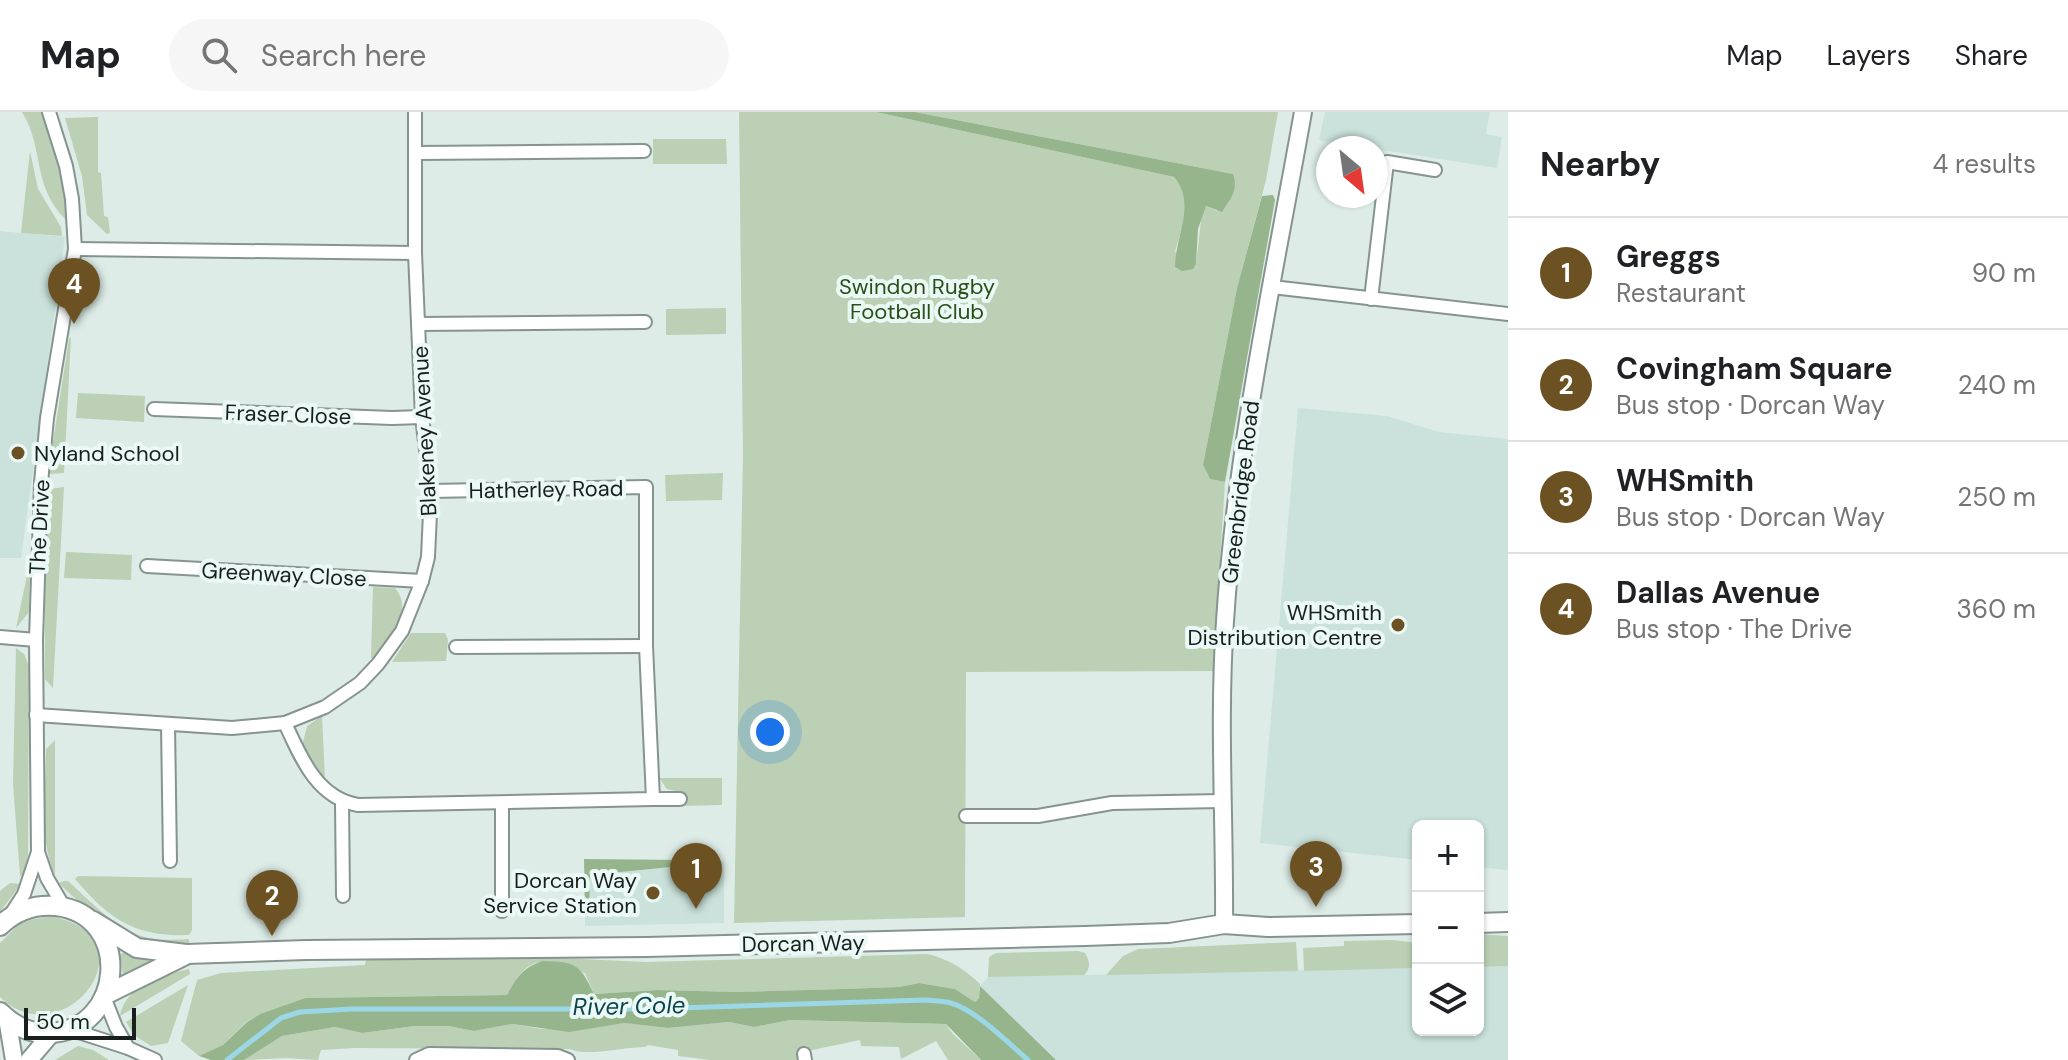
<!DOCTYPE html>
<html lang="en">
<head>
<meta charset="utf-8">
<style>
	:root { --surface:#fff; --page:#f6f6f6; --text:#202124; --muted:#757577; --line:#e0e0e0; --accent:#6c5123 }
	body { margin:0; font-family:"DM Sans",sans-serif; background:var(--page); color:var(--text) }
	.controls { position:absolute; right:24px; bottom:24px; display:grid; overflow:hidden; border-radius:12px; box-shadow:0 2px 6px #0004 }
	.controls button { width:72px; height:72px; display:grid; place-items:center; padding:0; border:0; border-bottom:2px solid var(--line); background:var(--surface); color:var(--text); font:40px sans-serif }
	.compass { position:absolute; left:1316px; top:24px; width:72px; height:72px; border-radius:50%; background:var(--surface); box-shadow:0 2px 6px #0004; rotate:151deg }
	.scale { position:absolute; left:24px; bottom:20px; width:112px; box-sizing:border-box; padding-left:8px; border:4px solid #191f1d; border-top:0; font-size:22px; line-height:28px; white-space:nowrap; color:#191f1d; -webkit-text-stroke:6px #eaf9f5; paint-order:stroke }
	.you { position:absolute; left:770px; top:620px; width:28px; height:28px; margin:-20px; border:6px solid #fff; border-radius:50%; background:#1a73e8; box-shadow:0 0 0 12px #1a73e833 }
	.badge { display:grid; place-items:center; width:52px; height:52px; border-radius:50%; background:var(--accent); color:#fff; font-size:26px; font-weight:700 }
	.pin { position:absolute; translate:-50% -66px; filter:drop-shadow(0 2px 4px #0008) }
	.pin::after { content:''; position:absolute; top:42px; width:28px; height:24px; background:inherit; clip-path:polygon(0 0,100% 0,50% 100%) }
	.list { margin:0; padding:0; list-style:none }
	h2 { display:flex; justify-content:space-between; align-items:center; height:104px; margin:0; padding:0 32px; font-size:34px }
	h2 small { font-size:26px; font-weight:400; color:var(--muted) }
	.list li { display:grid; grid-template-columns:52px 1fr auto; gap:24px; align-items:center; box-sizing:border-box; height:112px; padding:0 32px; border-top:2px solid var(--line) }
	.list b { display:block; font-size:30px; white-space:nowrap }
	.list p { margin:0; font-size:26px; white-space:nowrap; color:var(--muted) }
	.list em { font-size:26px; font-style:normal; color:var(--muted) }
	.icon { flex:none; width:44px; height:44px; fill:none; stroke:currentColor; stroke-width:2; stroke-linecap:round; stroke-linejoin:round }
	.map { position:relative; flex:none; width:1508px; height:948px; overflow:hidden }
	header { display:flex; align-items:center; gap:48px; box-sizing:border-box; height:112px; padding:0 40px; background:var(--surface); border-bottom:2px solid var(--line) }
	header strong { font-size:38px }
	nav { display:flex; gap:44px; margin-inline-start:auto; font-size:28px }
	.search { width:560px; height:72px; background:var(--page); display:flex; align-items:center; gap:20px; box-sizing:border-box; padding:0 28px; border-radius:44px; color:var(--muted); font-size:30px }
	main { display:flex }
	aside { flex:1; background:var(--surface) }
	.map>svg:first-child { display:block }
	.built { fill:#cae2db }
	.green { fill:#bbd0b4 }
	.forest { fill:#97b58c }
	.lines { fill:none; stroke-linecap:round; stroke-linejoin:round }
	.stream { stroke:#9bd7e7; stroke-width:5 }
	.minor-casing { stroke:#869490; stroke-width:16 }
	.tertiary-casing { stroke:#869490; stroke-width:20 }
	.secondary-casing { stroke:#869490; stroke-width:22 }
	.minor { stroke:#fff; stroke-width:12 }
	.tertiary { stroke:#fff; stroke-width:16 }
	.secondary { stroke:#fff; stroke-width:18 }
	.poi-dot { fill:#6c5123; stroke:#eaf9f5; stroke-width:3 }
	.labels { text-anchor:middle; stroke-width:8; stroke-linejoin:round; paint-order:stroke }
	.park-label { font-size:22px; fill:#2a5018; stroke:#eaf9f5 }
	.street-label { font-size:22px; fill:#191f1d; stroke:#eaf9f5 }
	.poi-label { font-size:22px; fill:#191f1d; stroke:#eaf9f5; text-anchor:end }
	.water-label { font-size:24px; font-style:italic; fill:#0c434e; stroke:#eaf9f5 }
</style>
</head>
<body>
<header>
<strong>Map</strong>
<div class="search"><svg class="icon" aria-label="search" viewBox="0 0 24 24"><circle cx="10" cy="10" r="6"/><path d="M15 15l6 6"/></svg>Search here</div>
<nav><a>Map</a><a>Layers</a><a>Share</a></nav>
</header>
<main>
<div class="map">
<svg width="1508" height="948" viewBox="0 0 1508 948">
	<rect width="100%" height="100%" fill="#ddece7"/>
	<g class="built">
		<path d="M1325 0H1490L1486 22 1502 25 1497 56 1319 28Z"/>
		<path d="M0 119 65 125 21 446H0Z"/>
		<path d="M1298 296 1387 304 1439 320 1508 327V758L1478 755V714H1418V748L1260 731Z"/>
		<path d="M682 748 724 749V811L585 814V805H589V763L671 755Z"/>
		<path d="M1508 854V948H1056L980 874 988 865 1418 856V918H1478V855Z"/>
	</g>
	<g class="green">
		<path d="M22 0H41C54 34 66 71 66 108 31 73 45 37 22 0Z"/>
		<path d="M739 0H876L1174 65C1194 88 1182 114 1175 140L1196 152 1202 100 1206 94 1217 99 1233 62 915 0H1278L1266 68 1237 176 1203 353 1210 367 1225 370 1213 559 966 560 965 805 734 811 743 343Z"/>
		<path d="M98 5V60L101 61 104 104 108 105 110 121 107 122 87 103 82 64 65 6Z"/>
		<path d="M653 27H726L727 52H653Z"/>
		<path d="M30 39 38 77 61 115 62 124 21 121Z"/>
		<path d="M726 196V222L666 223V197Z"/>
		<path d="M71 225 64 361 48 362 69 227Z"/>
		<path d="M78 281 145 284 144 310 76 306Z"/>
		<path d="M723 361 722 388 666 389 665 363Z"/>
		<path d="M64 375 53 576 45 567V467L50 377Z"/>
		<path d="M66 440 132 443 131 468 64 466Z"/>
		<path d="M30 458 29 500 16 516 28 459Z"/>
		<path d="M373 475 395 476C415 500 389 527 374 546H371Z"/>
		<path d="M411 521H445L448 528 446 549 392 550Z"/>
		<path d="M16 536 24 542 29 554 28 743 23 765 20 764 13 672Z"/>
		<path d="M322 604 325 668 302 634 307 614Z"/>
		<path d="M55 628V764C38 725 46 678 46 637Z"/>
		<path d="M659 666H722V693L683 694V681L667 677Z"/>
		<path d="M78 764 192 766V818L189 823C135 825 110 808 75 767Z"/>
		<path d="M64 769H68C88 787 112 813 138 823 154 829 172 828 189 827V831C176 832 162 834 150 831 129 827 73 788 59 771Z"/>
		<path d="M10 771 21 772 0 800V779Z"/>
		<path d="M49 804C159 823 64 948 0 885V831L21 810Z"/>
		<path d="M1478 822 1508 824V854L1478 855Z"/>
		<path d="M1392 828 1418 831V856L1304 859 1303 836 1344 834V829Z"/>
		<path d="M1296 830 1298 859 1106 863 1123 844 1138 837Z"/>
		<path d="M1078 839 1085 841C1090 849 1091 856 1084 863L988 865 989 845 996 841Z"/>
		<path d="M123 841 147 847 150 850 123 863 120 842Z"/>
		<path d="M927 842C949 847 964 857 980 872L979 886 975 890 955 877 919 871 899 875 842 877 737 880 658 878 594 882 585 861C543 849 530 838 507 883L305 886 260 902 246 910 223 933 199 944 181 929 197 868 221 861 365 853 366 848 514 844 646 850Z"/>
		<path d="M189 857 190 862 120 904C125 873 162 863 189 857Z"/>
		<path d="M188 873 168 931 151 934 134 923 126 910Z"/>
		<path d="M790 908 946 912 952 921 981 948H948L936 929 901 947 899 935 861 934 860 928 798 941V948H710L678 944V938L648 933 645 935C624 935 587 945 570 937L355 936 321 938 318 948 286 946 244 948 282 924 335 915 362 921 415 914H448L474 919 512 912 542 917 624 911 668 916 729 910 754 915Z"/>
		<path d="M78 934 93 938 109 948H55Z"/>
	</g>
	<g class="forest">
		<path d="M876 0H915L1233 62C1239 78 1230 87 1222 100L1206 94 1198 117 1196 152 1193 157 1182 159 1175 155C1175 124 1197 92 1174 65Z"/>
		<path d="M1273 83 1275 88 1225 370 1210 367 1203 353 1237 176 1262 84Z"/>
		<path d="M584 747 682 748 671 755 590 763 589 805H585Z"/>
		<path d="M543 849C576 850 580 852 594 882L658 878 737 880 842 877 899 875 919 871 955 877 975 890 979 886 980 874 1056 948H981L946 912 790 908 754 915 729 910 668 916 624 911 569 920 512 912 474 919 448 914H415L362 921 335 915 282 924 244 948H211L199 944 223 933 247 910 260 902 305 886 507 883C516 866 523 855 543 849Z"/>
	</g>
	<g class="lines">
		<path class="stream" d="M227 948 281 906 300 900 352 897H647L926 888C934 889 943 889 951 891 977 899 1007 930 1028 948"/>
		<g class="minor-casing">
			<g id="minor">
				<path d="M49 0 66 54 72 87 75 137 47 306 41 371 36 528 38 740 47 766 64 795"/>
				<path d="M416 41 644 39"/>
				<path d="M75 137 415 141"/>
				<path d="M1272 175 1508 202"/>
				<path d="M1371 187 1387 50 1435 58"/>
				<path d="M418 212 645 210"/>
				<path d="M154 297 392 306 422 305"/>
				<path d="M147 454 422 469"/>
				<path d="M0 525 36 528"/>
				<path d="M456 535 646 534"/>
				<path d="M36 603 232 616 285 611 325 595 360 571 378 552 402 519 422 469 428 445 431 379 422 305 415 141V0"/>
				<path d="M285 611C301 646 317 686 358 693L653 687 646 534V375L431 379"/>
				<path d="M168 612 170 749"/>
				<path d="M653 687H680"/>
				<path d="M342 691 343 784"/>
				<path d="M502 691V799"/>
				<path d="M966 704H1038L1112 691 1222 689"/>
				<path d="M11 802 24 782 38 740"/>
				<path d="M104 885 116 915 128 936"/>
				<path d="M69 917 128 936 155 948"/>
				<path d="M804 942 805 948"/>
				<path d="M416 948 429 942 558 944 568 948"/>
			</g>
		</g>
		<g class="tertiary-casing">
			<g id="tertiary">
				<path d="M1224 812C1225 711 1218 610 1225 509 1236 338 1273 169 1303 0"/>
				<path d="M7 906 14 948"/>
				<path d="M29 948 52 921"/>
			</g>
		</g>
		<g class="secondary-casing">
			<g id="secondary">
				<path d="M93 809 137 836 186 842 306 838 647 835 1085 824 1169 821 1224 812 1268 815 1418 812"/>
				<path d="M1478 811 1508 810"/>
				<path d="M0 814C15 799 34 792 56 794 134 803 125 919 49 921 30 922 13 913 0 900"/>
				<path d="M105 883 184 844"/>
			</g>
		</g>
		<use href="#minor" class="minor"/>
		<use href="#tertiary" class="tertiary"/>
		<use href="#secondary" class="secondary"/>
	</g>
	<g class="poi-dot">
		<circle cx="18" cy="341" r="8"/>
		<circle cx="1398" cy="513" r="8"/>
		<circle cx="653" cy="781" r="8"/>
	</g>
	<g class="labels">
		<g class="park-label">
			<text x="917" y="182">Swindon Rugby<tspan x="917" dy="25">Football Club</tspan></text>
		</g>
		<g class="street-label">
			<text transform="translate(288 302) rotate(2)" y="8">Fraser Close</text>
			<text transform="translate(424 319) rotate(-93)" y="8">Blakeney Avenue</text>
			<text transform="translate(546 377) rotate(-1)" y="8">Hatherley Road</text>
			<text transform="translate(1240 380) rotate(-83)" y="8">Greenbridge Road</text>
			<text transform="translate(39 415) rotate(-87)" y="8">The Drive</text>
			<text transform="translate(284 462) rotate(3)" y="8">Greenway Close</text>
			<text transform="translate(803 831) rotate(-1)" y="8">Dorcan Way</text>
		</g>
		<g class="poi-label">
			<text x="34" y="349" text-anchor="start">Nyland School</text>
			<text x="1382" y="508">WHSmith<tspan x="1382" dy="25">Distribution Centre</tspan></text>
			<text x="637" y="776">Dorcan Way<tspan x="637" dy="25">Service Station</tspan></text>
		</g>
		<g class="water-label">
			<text transform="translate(629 894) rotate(-1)" y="8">River Cole</text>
		</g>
	</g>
</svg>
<div class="controls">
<button>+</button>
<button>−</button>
<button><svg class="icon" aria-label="layers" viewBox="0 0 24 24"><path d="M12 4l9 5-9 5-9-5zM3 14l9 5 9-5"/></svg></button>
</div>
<svg class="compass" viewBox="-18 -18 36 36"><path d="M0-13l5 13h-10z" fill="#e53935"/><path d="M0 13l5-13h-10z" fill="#757577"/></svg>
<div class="scale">50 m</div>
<div class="you"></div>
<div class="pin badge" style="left:696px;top:797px">1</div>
<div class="pin badge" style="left:272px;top:824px">2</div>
<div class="pin badge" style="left:1316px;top:795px">3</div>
<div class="pin badge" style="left:74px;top:212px">4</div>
</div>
<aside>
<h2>Nearby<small>4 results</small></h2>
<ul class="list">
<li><span class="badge">1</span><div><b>Greggs</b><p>Restaurant</p></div><em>90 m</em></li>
<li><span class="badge">2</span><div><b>Covingham Square</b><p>Bus stop · Dorcan Way</p></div><em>240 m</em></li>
<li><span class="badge">3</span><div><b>WHSmith</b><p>Bus stop · Dorcan Way</p></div><em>250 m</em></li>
<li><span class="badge">4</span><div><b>Dallas Avenue</b><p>Bus stop · The Drive</p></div><em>360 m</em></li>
</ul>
</aside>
</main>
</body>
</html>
